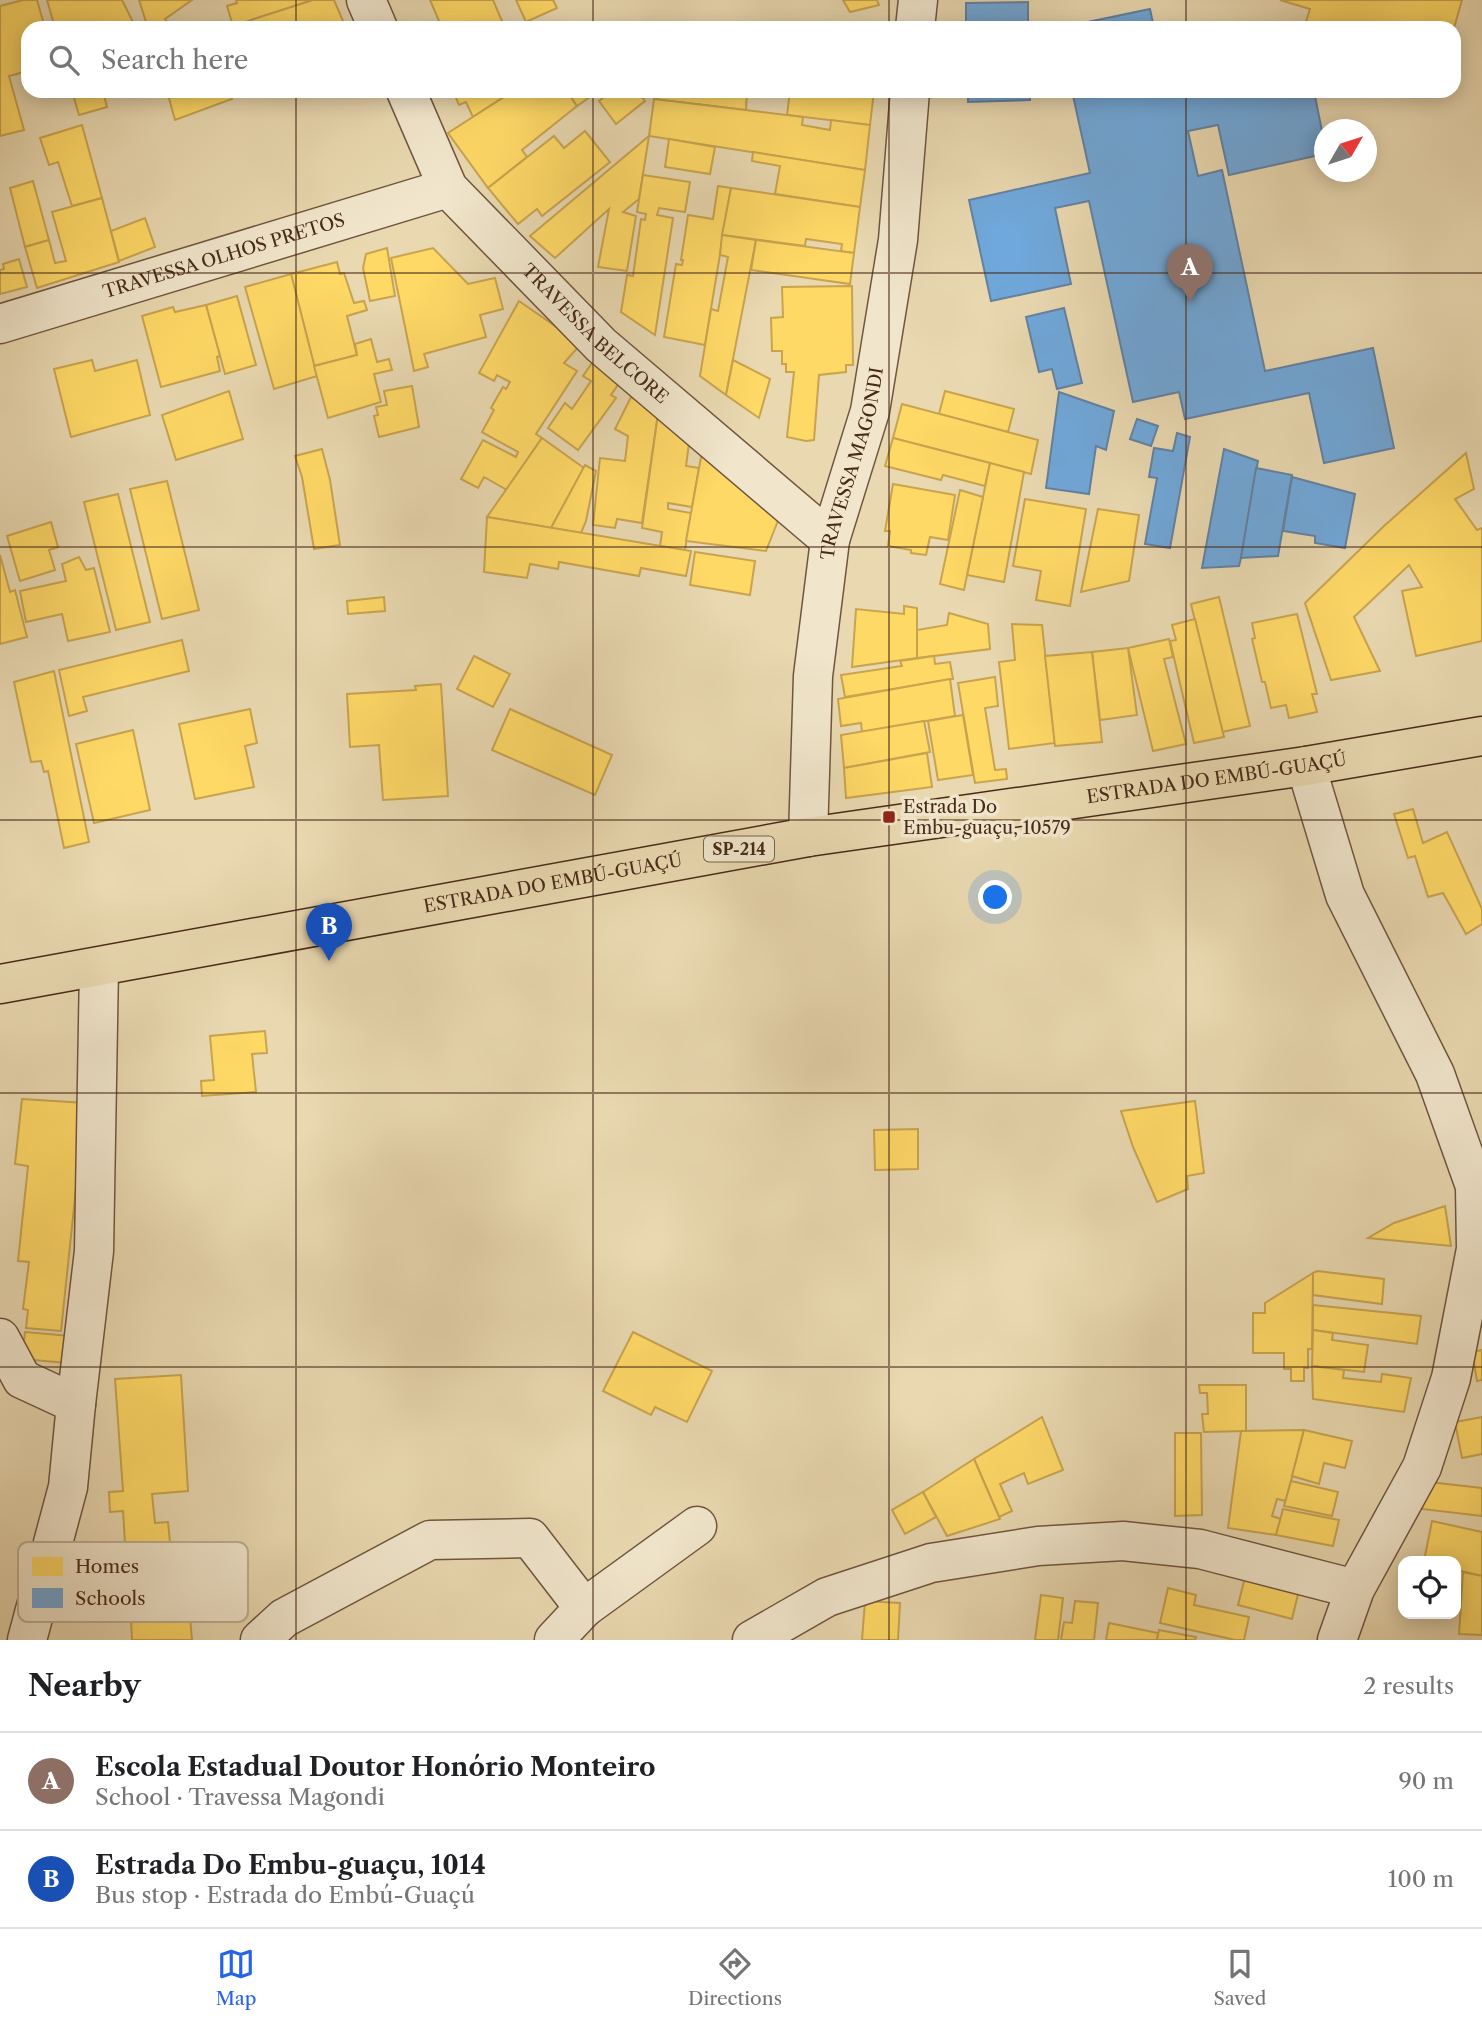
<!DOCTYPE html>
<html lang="en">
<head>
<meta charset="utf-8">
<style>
	:root { --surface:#fff; --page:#f6f6f6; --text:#202124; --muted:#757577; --line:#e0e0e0; --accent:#2563eb }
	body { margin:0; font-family:"Libre Caslon Text",serif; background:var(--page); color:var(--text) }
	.controls { position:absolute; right:21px; bottom:21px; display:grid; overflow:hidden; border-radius:14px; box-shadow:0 4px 18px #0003 }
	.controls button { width:63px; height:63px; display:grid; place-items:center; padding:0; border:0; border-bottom:2px solid var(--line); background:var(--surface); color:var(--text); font:35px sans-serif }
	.compass { position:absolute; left:1314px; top:119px; width:63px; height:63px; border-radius:50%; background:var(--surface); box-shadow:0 4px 18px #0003; rotate:51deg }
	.you { position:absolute; left:996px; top:898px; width:24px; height:24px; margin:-18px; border:5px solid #fff; border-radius:50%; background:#1a73e8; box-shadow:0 0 0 10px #1a73e833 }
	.badge { display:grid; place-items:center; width:46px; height:46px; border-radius:50%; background:var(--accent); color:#fff; font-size:23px; font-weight:700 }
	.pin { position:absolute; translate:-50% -58px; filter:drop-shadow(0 2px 4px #0008) }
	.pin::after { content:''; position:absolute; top:37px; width:24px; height:21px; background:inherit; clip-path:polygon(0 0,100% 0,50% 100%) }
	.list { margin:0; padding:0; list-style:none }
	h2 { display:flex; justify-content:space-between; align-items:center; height:91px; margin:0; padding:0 28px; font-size:30px }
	h2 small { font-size:23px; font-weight:400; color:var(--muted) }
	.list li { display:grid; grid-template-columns:46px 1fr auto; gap:21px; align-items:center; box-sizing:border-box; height:98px; padding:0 28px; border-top:2px solid var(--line) }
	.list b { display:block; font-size:26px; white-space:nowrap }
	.list p { margin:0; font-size:23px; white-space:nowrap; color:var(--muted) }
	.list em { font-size:23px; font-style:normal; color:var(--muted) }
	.icon { flex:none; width:38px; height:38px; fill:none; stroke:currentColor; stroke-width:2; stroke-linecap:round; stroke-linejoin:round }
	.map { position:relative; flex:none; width:1482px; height:1640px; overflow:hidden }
	.search { position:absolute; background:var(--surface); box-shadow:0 4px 18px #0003; left:21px; right:21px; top:21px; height:77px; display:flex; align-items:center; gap:18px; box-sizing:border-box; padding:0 24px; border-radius:21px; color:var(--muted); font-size:26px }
	.sheet { height:287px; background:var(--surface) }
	nav { display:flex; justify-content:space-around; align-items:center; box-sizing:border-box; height:98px; border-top:2px solid var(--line); background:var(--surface); font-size:19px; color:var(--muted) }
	nav a { display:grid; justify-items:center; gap:4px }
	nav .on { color:var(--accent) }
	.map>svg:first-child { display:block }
	.homes { fill:#ffd966; stroke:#c8a44f; stroke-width:2 }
	.schools { fill:#6fa8dc; stroke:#6382a2; stroke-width:2 }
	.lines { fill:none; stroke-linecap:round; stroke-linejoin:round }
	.minor-casing { stroke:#705640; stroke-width:41 }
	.major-casing { stroke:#482a1a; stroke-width:41 }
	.minor { stroke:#f1e6cc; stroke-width:38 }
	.major { stroke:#e9d8b0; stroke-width:38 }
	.grid { fill:none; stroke:#482a1a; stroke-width:2; stroke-opacity:0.55 }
	.poi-dot { fill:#8f2418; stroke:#f1e6cc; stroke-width:2.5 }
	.labels { text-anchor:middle; stroke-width:7; stroke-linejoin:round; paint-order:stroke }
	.shield { fill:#f1e6cc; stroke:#7b624f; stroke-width:2 }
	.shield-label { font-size:16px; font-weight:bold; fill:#482a1a }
	.street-label { font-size:18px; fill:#482a1a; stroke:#f1e6cc }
	.poi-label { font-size:18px; fill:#482a1a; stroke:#f1e6cc; text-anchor:start }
	.key { fill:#f1e6cc; stroke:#beae97; stroke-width:2 }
	.key-label { font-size:19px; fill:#482a1a }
</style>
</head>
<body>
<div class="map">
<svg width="1482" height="1640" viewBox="0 0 1482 1640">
	<rect width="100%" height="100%" fill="#e9d8b0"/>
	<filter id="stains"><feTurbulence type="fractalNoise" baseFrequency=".00286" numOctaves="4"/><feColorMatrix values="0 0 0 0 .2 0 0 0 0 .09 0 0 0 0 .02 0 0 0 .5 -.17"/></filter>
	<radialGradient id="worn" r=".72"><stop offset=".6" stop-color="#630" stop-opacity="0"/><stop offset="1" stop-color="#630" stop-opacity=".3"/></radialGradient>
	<g class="homes">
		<path d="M23 0H37L45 28H28V71L9 76 24 130 0 136V6Z"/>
		<path d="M47 0H122L136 28H55Z"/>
		<path d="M139 0H192L165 19 168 23 160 28H148Z"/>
		<path d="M236 0H313L233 26 227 6 237 3Z"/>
		<path d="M313 0H334L346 28H254L251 20Z"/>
		<path d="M430 0H493L505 28H442Z"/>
		<path d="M516 0H553L557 8 526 22Z"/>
		<path d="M843 0H877L879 5 850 12Z"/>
		<path d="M1280 0H1462L1454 28H1304L1310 9Z"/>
		<path d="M72 91H103L107 107 79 115Z"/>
		<path d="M167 91H229L232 99 175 120Z"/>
		<path d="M453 91H513L473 117 466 102 459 105Z"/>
		<path d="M513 91H567L577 106 522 150 527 157 488 188 448 133Z"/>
		<path d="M567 91H597V92L577 106Z"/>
		<path d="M611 91H637L645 101 616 124 599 101Z"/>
		<path d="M655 91H747L746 110 654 99Z"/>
		<path d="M790 91H874L870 125 787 115Z"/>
		<path d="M654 99 803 117 802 125 830 130 831 120 870 125 865 170 649 136Z"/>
		<path d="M82 125 102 198 72 206 58 162 49 165 40 138Z"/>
		<path d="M585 131 610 162 542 216 537 209 518 224 488 188 554 136 564 148Z"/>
		<path d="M649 136 639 199 623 212 636 216 627 271 598 267 609 209 555 258 530 236Z"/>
		<path d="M669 139 715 147 710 174 665 167Z"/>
		<path d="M753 152 865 170 860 207 775 194 780 166 752 161Z"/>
		<path d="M643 175 690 182 685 212 659 208 657 215 673 218 655 335 621 312 627 275 633 276 641 219 645 220 646 214 637 212Z"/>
		<path d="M33 181 49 240 25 247 10 188Z"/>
		<path d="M718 186 731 188 705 345 664 337 676 264 682 265 683 260H681L688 215 713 219Z"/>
		<path d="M731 188 860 207 854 253 841 251 842 244 806 239 805 246 722 235Z"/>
		<path d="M102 198 119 262 37 288 25 247 49 240 55 263 66 261 52 212Z"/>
		<path d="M145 218 155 247 119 261 111 231Z"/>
		<path d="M722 235 756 240 726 395 700 376 711 309 718 311 728 257 720 255Z"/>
		<path d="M756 240 854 253 850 284 751 270Z"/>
		<path d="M387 248 395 296 370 301 363 268 366 254Z"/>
		<path d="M433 248 468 284 495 278 503 309 480 315 486 337 424 354 428 367 414 371 391 258Z"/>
		<path d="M19 259 27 287 0 294V270L4 269 3 264Z"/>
		<path d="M337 262 340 274 344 273 354 303 364 301 367 310 347 316 357 355 314 366 291 274Z"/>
		<path d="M291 274 317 376 274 389 245 287Z"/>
		<path d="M852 286 853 365H846V372L819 375 814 440 806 441 787 437 794 372H786V364H782V351H772L771 318 783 317 782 287Z"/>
		<path d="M237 296 256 365 225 374 206 305Z"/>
		<path d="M519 301 581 344 564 363 577 371 536 434 542 438 507 490 484 477 478 488 461 479 483 440 516 457 518 452 482 432 494 410 491 408 503 387 506 389 510 382 497 375 494 381 479 373Z"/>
		<path d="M206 305 220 356 217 357 220 371 161 387 142 316 173 307 175 312Z"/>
		<path d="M371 339 377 362 389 359 392 370 374 374 381 402 328 418 314 366 357 355 355 344Z"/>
		<path d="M597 356 624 376 611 395 616 398 578 450 548 428 565 403 572 409 591 381 583 376Z"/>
		<path d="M92 360 95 371 137 360 150 415 71 437 54 369Z"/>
		<path d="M733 360 770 379 759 418 726 395Z"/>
		<path d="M412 386 419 427 379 437 374 416 378 415 376 407 387 405 384 391Z"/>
		<path d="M229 391 243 439 176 460 162 415Z"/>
		<path d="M945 391 1014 409 1008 432 939 414Z"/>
		<path d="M631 397 658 414 642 523 617 519 615 528 593 525 600 458 625 461 628 436 615 429Z"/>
		<path d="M902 404 1038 440 1031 474 893 438Z"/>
		<path d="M658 414 690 436 686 466 699 468 692 507 668 503V509L691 513 685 550 660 546 662 532 642 528Z"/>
		<path d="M542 438 584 468 551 528 487 517Z"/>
		<path d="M893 438 990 463 985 486 943 475 941 480 885 466Z"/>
		<path d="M703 446 781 513 766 551 686 541Z"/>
		<path d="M322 449 330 480 340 545 314 549 302 477 295 456Z"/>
		<path d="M1466 453 1474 489 1455 499 1477 530 1482 528V641L1416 656 1402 591 1422 587 1409 565 1354 617 1380 671 1331 680 1305 603 1384 526Z"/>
		<path d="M990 463 1024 472 1004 582 967 575Z"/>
		<path d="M585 465 596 471 586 521 581 533 551 528Z"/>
		<path d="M167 481 199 610 162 619 130 489Z"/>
		<path d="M893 484 955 495 948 540 930 537 926 555 911 553V550L888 546 890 531H885Z"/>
		<path d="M960 490 983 497 964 590 940 584Z"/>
		<path d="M118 494 150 622 116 630 84 502Z"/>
		<path d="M1025 499 1086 509 1070 606 1036 600 1041 571 1013 566Z"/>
		<path d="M1098 509 1139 515 1129 581 1081 592Z"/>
		<path d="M487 517 691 551 686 576 641 568 639 576 559 562 558 569 530 564 527 578 484 572Z"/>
		<path d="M51 522 58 547 49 550 55 570 20 581 7 536Z"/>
		<path d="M695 552 755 561 750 595 690 585Z"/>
		<path d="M0 555 10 592 15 590 27 637 0 644Z"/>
		<path d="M79 557 86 570 94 568 110 632 68 641 62 614 26 622 20 591 66 581 62 564Z"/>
		<path d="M384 597 385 611 348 614 347 601Z"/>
		<path d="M1219 597 1250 726 1222 732 1191 604Z"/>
		<path d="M904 606 917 608V658L852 667 856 609 904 614Z"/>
		<path d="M949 613 988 624 990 649 917 658V630L947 625Z"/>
		<path d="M1297 614 1317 694H1312L1317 712 1289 718 1286 705 1271 708 1265 682H1262L1252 639 1255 638 1252 623Z"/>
		<path d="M1195 619 1224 737 1194 743 1170 641 1176 640 1172 625Z"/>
		<path d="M1012 624 1042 625 1055 743 1009 749 999 662 1015 660Z"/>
		<path d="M1169 639 1173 657 1164 659 1186 744 1153 751 1128 648Z"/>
		<path d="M182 640 189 671 83 697 87 711 69 716 59 670Z"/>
		<path d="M1128 648 1137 715 1100 720 1092 652Z"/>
		<path d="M1092 652 1102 742 1055 746 1045 656Z"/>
		<path d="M474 656 510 674 493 707 457 689Z"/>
		<path d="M934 656 935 664 950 662 953 679 845 697 841 675 902 666 900 661Z"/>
		<path d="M54 671 89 842 64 848 48 771 44 772 41 761 31 762 14 682Z"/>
		<path d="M995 677 998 706 985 708 995 770 1006 769 1007 779 975 783 958 683Z"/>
		<path d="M950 679 955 716 862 732 861 723 841 726 838 699Z"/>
		<path d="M441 684 448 796 383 800 379 745 350 747 347 694 416 690 415 686Z"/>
		<path d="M250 709 257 743 245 746 254 787 195 799 179 724Z"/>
		<path d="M510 709 612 755 595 795 492 750Z"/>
		<path d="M963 715 973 775 938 780 928 721Z"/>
		<path d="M924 721 930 752 844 768 841 735Z"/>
		<path d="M133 730 150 810 94 823 76 744Z"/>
		<path d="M927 753 932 787 846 798 844 768Z"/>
		<path d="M1413 809 1423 843 1447 832 1482 909V924L1466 934 1443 893 1428 897 1415 856 1408 858 1394 814Z"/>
		<path d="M265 1031 267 1053 252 1054 256 1092 202 1096 201 1081 214 1080 210 1036Z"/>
		<path d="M22 1099 85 1103 61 1331 26 1328 28 1310 23 1309 29 1262 18 1261 28 1166 15 1164Z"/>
		<path d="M1195 1101 1204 1173 1187 1176 1188 1189 1157 1202 1133 1147 1121 1111Z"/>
		<path d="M918 1129V1169L875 1170 874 1130Z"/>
		<path d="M1445 1206 1451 1246 1368 1238 1394 1223Z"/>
		<path d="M1317 1271 1384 1279 1382 1304 1313 1295V1273Z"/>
		<path d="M1313 1273 1312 1349H1308V1368H1304V1381H1291V1369H1284V1353H1253V1313H1265V1303Z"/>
		<path d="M1313 1305 1421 1316 1417 1344 1313 1330Z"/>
		<path d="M1313 1330 1333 1333 1332 1340 1368 1345 1364 1372 1312 1366Z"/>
		<path d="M25 1332 70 1336 67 1363 22 1359Z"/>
		<path d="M633 1332 712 1371 687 1422 655 1407 651 1415 603 1391Z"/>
		<path d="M1482 1350V1380L1477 1381 1472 1352Z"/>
		<path d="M1312 1366 1344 1370 1343 1378 1381 1382 1382 1374 1411 1378 1404 1412 1313 1399Z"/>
		<path d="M181 1375 188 1491 152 1494 155 1523 168 1522 170 1542H187L192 1603 129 1607 123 1511 110 1512 109 1492 123 1491 115 1379Z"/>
		<path d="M1199 1385H1246V1431L1204 1432 1202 1414H1208L1207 1393H1200Z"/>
		<path d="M1042 1417 1063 1470 1028 1484 1024 1473 1000 1484 1012 1511 999 1517 974 1459Z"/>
		<path d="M1482 1417V1454L1462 1458 1455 1422Z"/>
		<path d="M1304 1430 1286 1501 1277 1499 1272 1516 1281 1519 1276 1535 1228 1528 1241 1431Z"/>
		<path d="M1304 1430 1352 1441 1345 1468 1324 1463 1319 1484 1292 1476Z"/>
		<path d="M1175 1433H1201L1202 1515 1175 1516Z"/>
		<path d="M974 1459 1000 1519 947 1536 923 1492Z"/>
		<path d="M1291 1481 1338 1492 1332 1516 1284 1506Z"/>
		<path d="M1429 1482 1482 1488V1516L1422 1509Z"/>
		<path d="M923 1492 936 1517 905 1534 892 1510Z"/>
		<path d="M1283 1509 1339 1520 1333 1546 1276 1535Z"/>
		<path d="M1432 1521 1482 1532V1576L1456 1570V1561H1424Z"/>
		<path d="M1247 1569 1301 1582 1292 1619 1238 1605Z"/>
		<path d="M1463 1572 1482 1576V1635L1459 1634Z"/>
		<path d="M1168 1588 1196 1595 1194 1605 1249 1617 1244 1640H1235L1160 1623Z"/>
		<path d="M1041 1595 1063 1598 1058 1640H1035Z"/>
		<path d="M865 1601 900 1603 898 1640H862Z"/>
		<path d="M1075 1601 1098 1603 1094 1640H1061L1064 1622 1072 1623Z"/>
		<path d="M190 1617 192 1640H132L131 1620Z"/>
		<path d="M1109 1623 1158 1633 1157 1640H1106Z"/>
		<path d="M1159 1630 1196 1637 1195 1640H1157Z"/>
	</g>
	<g class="schools">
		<path d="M1028 2V28H966V3Z"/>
		<path d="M1150 9 1154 28H1059Z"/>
		<path d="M968 91H1030V100L968 102Z"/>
		<path d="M1072 91H1234V94L1246 91H1314L1324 141V154L1229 175 1218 125 1188 131 1198 176 1222 170 1265 371 1373 348 1394 448 1324 463 1309 393 1185 419 1179 392 1133 402 1089 201 1055 208 1071 284 991 301 969 200 1090 173Z"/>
		<path d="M1064 308 1082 383 1057 389 1052 369 1039 372 1026 317Z"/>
		<path d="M1059 392 1114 411 1106 450 1096 446 1089 494 1046 488Z"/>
		<path d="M1137 419 1158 426 1151 446 1130 439Z"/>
		<path d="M1177 433 1190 437 1170 548 1145 544 1157 478 1149 477 1154 448 1173 451Z"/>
		<path d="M1224 449 1258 461 1241 558 1239 566 1202 568Z"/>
		<path d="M1256 468 1292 475 1278 556 1241 558Z"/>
		<path d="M1292 477 1355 494 1345 548 1315 543V536L1283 531Z"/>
	</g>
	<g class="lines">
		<g class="minor-casing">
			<g id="minor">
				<path d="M366 0 378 28"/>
				<path d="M915 28 918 0"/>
				<path id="s1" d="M406 91 448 188 601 345 830 540"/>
				<path id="s2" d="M0 324 448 188"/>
				<path d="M1306 766 1345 895 1435 1074 1475 1186 1476 1249 1451 1378 1422 1467 1355 1589 1337 1640"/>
				<path id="s3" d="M808 837 813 676 830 540 870 411 898 240 910 91"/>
				<path d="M0 1338 22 1379 76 1404 68 1487 27 1640"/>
				<path d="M76 1404 94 1251 99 967"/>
				<path d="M260 1640 284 1618 430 1540 530 1538 584 1608"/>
				<path d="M554 1640 584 1608 697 1526"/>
				<path d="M752 1640 827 1597 931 1563 1038 1546 1123 1541 1200 1549 1355 1589"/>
			</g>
		</g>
		<g class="major-casing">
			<g id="major">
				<path id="s4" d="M0 984 808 837 1306 766 1482 736"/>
			</g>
		</g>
		<use href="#minor" class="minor"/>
		<use href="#major" class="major"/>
	</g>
	<path class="grid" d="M296 0V28M593 0V28M889 0V28M1186 0V28M296 91V1640M593 91V1640M889 91V1640M1186 91V1640M0 273H1482M0 547H1482M0 820H1482M0 1093H1482M0 1367H1482"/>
	<rect class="poi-dot" x="882" y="810" width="14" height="14" rx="3.5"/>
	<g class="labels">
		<rect class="shield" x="704" y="836.5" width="70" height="25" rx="5"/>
		<g class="shield-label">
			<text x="739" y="855">SP-214</text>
		</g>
		<g class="street-label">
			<text dy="6" stroke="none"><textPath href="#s2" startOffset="234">TRAVESSA OLHOS PRETOS</textPath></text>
			<text dy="6" stroke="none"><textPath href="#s1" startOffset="313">TRAVESSA BELCORE</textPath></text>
			<text dy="6" stroke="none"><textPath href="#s3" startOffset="378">TRAVESSA MAGONDI</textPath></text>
			<text dy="6" stroke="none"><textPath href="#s4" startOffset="1234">ESTRADA DO EMBÚ-GUAÇÚ</textPath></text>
			<text dy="6" stroke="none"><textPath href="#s4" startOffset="562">ESTRADA DO EMBÚ-GUAÇÚ</textPath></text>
		</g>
		<g class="poi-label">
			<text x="903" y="813">Estrada Do<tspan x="903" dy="21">Embu-guaçu, 10579</tspan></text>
		</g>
	</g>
	<rect x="18" y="1542" width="230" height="80" rx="10" class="key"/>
	<rect x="32" y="1557" width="31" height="19" fill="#ffd966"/>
	<rect x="32" y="1588" width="31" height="20" fill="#6fa8dc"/>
	<g class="key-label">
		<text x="75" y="1573">Homes</text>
		<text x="75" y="1605">Schools</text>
	</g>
	<rect width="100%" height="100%" filter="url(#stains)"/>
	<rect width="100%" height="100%" fill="url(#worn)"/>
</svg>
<div class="controls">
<button><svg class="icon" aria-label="locate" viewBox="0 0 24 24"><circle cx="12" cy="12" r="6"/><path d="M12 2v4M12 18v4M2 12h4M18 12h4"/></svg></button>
</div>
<svg class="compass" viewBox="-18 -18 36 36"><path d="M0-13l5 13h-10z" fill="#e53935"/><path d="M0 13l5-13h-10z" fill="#757577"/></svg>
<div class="you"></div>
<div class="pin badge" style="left:1190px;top:302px;background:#8d6e63">A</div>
<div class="pin badge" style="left:329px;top:961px;background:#1a4fb4">B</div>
<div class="search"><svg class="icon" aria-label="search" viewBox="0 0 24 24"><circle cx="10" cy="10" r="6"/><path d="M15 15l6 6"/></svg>Search here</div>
</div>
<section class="sheet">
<h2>Nearby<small>2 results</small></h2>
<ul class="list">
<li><span class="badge" style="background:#8d6e63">A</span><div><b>Escola Estadual Doutor Honório Monteiro</b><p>School · Travessa Magondi</p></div><em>90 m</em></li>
<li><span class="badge" style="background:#1a4fb4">B</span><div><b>Estrada Do Embu-guaçu, 1014</b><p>Bus stop · Estrada do Embú-Guaçú</p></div><em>100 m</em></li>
</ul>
</section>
<nav>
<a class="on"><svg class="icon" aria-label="map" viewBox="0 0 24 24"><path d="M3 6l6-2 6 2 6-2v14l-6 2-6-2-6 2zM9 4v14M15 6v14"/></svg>Map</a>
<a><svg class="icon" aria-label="directions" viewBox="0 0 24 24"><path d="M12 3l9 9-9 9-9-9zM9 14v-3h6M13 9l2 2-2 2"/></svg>Directions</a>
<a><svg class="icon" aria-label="saved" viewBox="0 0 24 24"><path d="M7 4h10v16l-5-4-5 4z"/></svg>Saved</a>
</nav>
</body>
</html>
